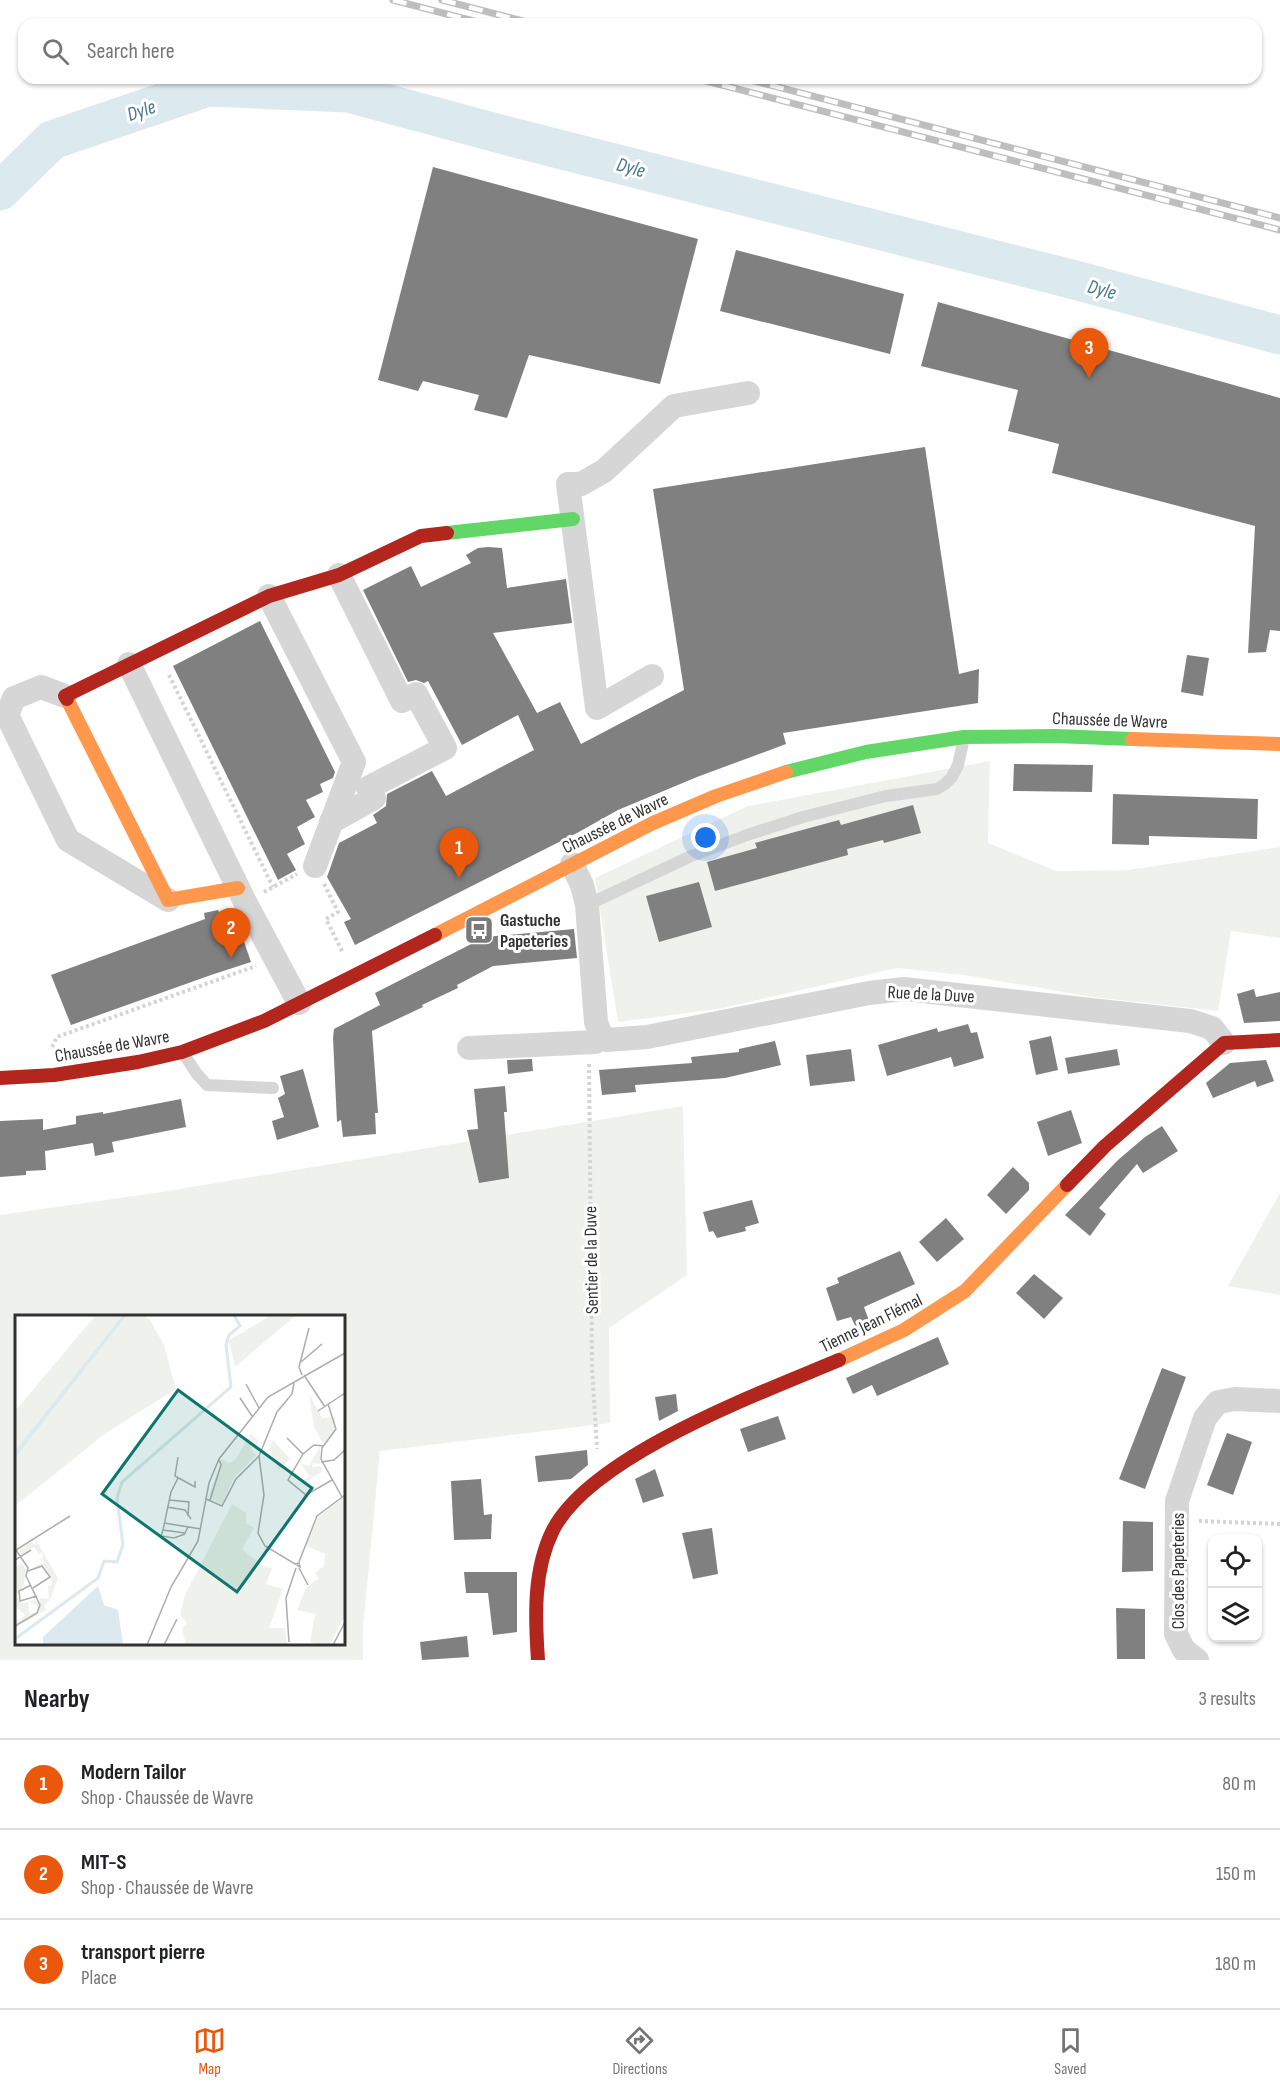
<!DOCTYPE html>
<html lang="en">
<head>
<meta charset="utf-8">
<style>
	:root { --surface:#fff; --page:#f6f6f6; --text:#202124; --muted:#757577; --line:#e0e0e0; --accent:#ea580c }
	body { margin:0; font-family:"Sofia Sans Condensed",sans-serif; background:var(--page); color:var(--text) }
	.controls { position:absolute; right:18px; bottom:18px; display:grid; overflow:hidden; border-radius:12px; box-shadow:0 2px 4px #0004 }
	.controls button { width:54px; height:54px; display:grid; place-items:center; padding:0; border:0; border-bottom:2px solid var(--line); background:var(--surface); color:var(--text); font:30px sans-serif }
	.you { position:absolute; left:706px; top:838px; width:21px; height:21px; margin:-15px; border:4px solid #fff; border-radius:50%; background:#1a73e8; box-shadow:0 0 0 9px #1a73e833 }
	.badge { display:grid; place-items:center; width:39px; height:39px; border-radius:50%; background:var(--accent); color:#fff; font-size:20px; font-weight:700 }
	.pin { position:absolute; translate:-50% -50px; filter:drop-shadow(0 2px 3px #0008) }
	.pin::after { content:''; position:absolute; top:32px; width:21px; height:18px; background:inherit; clip-path:polygon(0 0,100% 0,50% 100%) }
	.list { margin:0; padding:0; list-style:none }
	h2 { display:flex; justify-content:space-between; align-items:center; height:78px; margin:0; padding:0 24px; font-size:26px }
	h2 small { font-size:20px; font-weight:400; color:var(--muted) }
	.list li { display:grid; grid-template-columns:39px 1fr auto; gap:18px; align-items:center; box-sizing:border-box; height:90px; padding:0 24px; border-top:2px solid var(--line) }
	.list b { display:block; font-size:22px; white-space:nowrap }
	.list p { margin:0; font-size:20px; white-space:nowrap; color:var(--muted) }
	.list em { font-size:20px; font-style:normal; color:var(--muted) }
	.icon { flex:none; width:33px; height:33px; fill:none; stroke:currentColor; stroke-width:2; stroke-linecap:round; stroke-linejoin:round }
	.map { position:relative; flex:none; width:1280px; height:1660px; overflow:hidden }
	.search { position:absolute; background:var(--surface); box-shadow:0 2px 4px #0004; left:18px; right:18px; top:18px; height:66px; display:flex; align-items:center; gap:15px; box-sizing:border-box; padding:0 21px; border-radius:18px; color:var(--muted); font-size:22px }
	.sheet { height:348px; background:var(--surface) }
	nav { display:flex; justify-content:space-around; align-items:center; box-sizing:border-box; height:84px; border-top:2px solid var(--line); background:var(--surface); font-size:16px; color:var(--muted) }
	nav a { display:grid; justify-items:center; gap:3px }
	nav .on { color:var(--accent) }
	.map>svg:first-child { display:block }
	.green { fill:#eff2ec; fill-rule:evenodd }
	.lines { fill:none; stroke-linecap:round; stroke-linejoin:round }
	.river { stroke:#dce9ef; stroke-width:39 }
	.building { fill:#808080 }
	.path { stroke:#d4d4d4; stroke-width:4; stroke-dasharray:3 3; stroke-linecap:butt }
	.lane { stroke:#d6d6d6; stroke-width:12 }
	.street { stroke:#d6d6d6; stroke-width:24 }
	.fast { stroke:#63d668; stroke-width:14 }
	.slow { stroke:#ff974d; stroke-width:14 }
	.jam { stroke:#b3261e; stroke-width:14 }
	.rail-casing { stroke:#bebebe; stroke-width:7 }
	.rail { stroke:#fff; stroke-width:4.5; stroke-dasharray:14; stroke-linecap:butt }
	.labels { text-anchor:middle; stroke-width:6; stroke-linejoin:round; paint-order:stroke }
	.street-label { font-size:18px; fill:#323232; stroke:#fff }
	.poi-label { font-size:18px; font-weight:bold; fill:#323232; stroke:#fff; text-anchor:start }
	.water-label { font-size:20px; font-style:italic; fill:#47758c; stroke:#fff }
	.inset-river { fill:none; stroke:#dce9ef; stroke-width:3 }
	.inset-road { fill:none; stroke:#adadad; stroke-width:1.5 }
	.view { fill:#0f766e; fill-opacity:0.15; stroke:#0f766e; stroke-width:3 }
	.inset-edge { fill:none; stroke:#323232; stroke-width:3 }
</style>
</head>
<body>
<div class="map">
<svg width="1280" height="1660" viewBox="0 0 1280 1660">
	<rect width="100%" height="100%" fill="#fff"/>
	<g class="green">
		<path d="M990 761 988 843 1056 871 1128 870 1280 847V938L1231 931 1218 1011 1093 997 964 975 897 968 718 1009 618 1022 595 878 748 806Z"/>
		<path d="M683 1106 687 1275 609 1328 610 1423 380 1451 363 1627V1660H0V1215L155 1193ZM16 1316H344V1644H16Z"/>
		<path d="M1280 1193V1295L1228 1286Z"/>
	</g>
	<g class="lines">
		<path class="river" d="M0 191 52 140 208 87 348 93 504 135 1071 279 1280 335"/>
	</g>
	<g class="building">
		<path d="M433 167 698 239 660 384 529 355 507 418 474 410 479 395 423 381 418 391 378 380Z"/>
		<path d="M736 250 904 294 890 354 720 311Z"/>
		<path d="M938 302 1280 398V631L1270 630 1266 652 1248 653 1255 526 1052 473 1059 444 1008 431 1018 390 921 366Z"/>
		<path d="M925 447 959 674 979 669 978 703 783 733 786 744 697 777 618 810 577 833 355 945 344 922 351 919 327 877 339 843 377 823 373 815 386 806 387 794 432 771 446 796 534 750 518 715 462 745 428 681 424 683 416 680 408 682 363 590 411 566 421 587 471 563 466 555 478 548 488 547 502 548 507 588 566 579 572 623 493 633 537 713 560 702 581 744 684 690 653 489Z"/>
		<path d="M260 621 335 772 333 778 320 784 323 792 306 800 315 817 297 827 305 844 287 854 296 870 278 880 173 666Z"/>
		<path d="M1187 655 1209 658 1203 696 1181 692Z"/>
		<path d="M1014 764 1093 765 1092 792 1013 791Z"/>
		<path d="M1113 794 1258 799 1257 839 1149 836V845L1112 844Z"/>
		<path d="M913 805 921 833 884 843 883 840 847 849 848 855 715 891 707 862 757 848 755 843 839 820 841 825Z"/>
		<path d="M699 882 712 927 659 942 646 896Z"/>
		<path d="M218 910 220 914 233 910 251 962 211 975 71 1025 51 975 205 919 204 913Z"/>
		<path d="M574 929 577 958 493 966 457 985 458 988 422 1005 423 1007 372 1031 378 1113H375L376 1134 343 1137 341 1120 337 1122 333 1038 334 1029 380 1005 375 993 485 937Z"/>
		<path d="M1254 989 1256 997 1280 992V1021L1244 1023 1237 994Z"/>
		<path d="M968 1024 971 1033 977 1032 984 1058 954 1067 951 1057 887 1076 878 1045 937 1028 938 1032Z"/>
		<path d="M1051 1036 1058 1070 1036 1075 1029 1041Z"/>
		<path d="M775 1041 781 1065 725 1078 635 1085 636 1092 602 1095 599 1070 692 1063 691 1057 739 1052V1049Z"/>
		<path d="M851 1049 855 1081 810 1086 806 1055Z"/>
		<path d="M1117 1049 1120 1065 1068 1074 1065 1058Z"/>
		<path d="M532 1059 533 1071 508 1074 507 1060Z"/>
		<path d="M1266 1060 1274 1081 1257 1087 1255 1081 1213 1098 1206 1083 1230 1063Z"/>
		<path d="M303 1069 319 1127 277 1140 272 1121 284 1117 278 1098 285 1094 280 1076Z"/>
		<path d="M505 1086 507 1112H504L509 1178 479 1183 467 1130 478 1129 474 1089Z"/>
		<path d="M181 1099 186 1127 112 1142 114 1152 95 1156 93 1143 45 1151 46 1170 26 1171V1175L0 1177V1121L43 1119V1130L76 1124V1116L103 1112V1114Z"/>
		<path d="M1071 1110 1082 1143 1048 1156 1037 1122Z"/>
		<path d="M1162 1126 1178 1151 1143 1173 1137 1164 1099 1208 1106 1214 1090 1236 1065 1215 1118 1160 1145 1137Z"/>
		<path d="M1013 1167 1029 1183V1190L1006 1214 987 1195Z"/>
		<path d="M752 1200 759 1223 745 1227 746 1231 717 1238 713 1231 709 1232 703 1212Z"/>
		<path d="M946 1218 964 1239 937 1262 919 1242Z"/>
		<path d="M900 1251 915 1284 864 1307 871 1326 858 1332 851 1317 837 1321 826 1288 839 1283 837 1278Z"/>
		<path d="M1034 1274 1063 1298 1044 1319 1016 1293Z"/>
		<path d="M938 1337 949 1364 877 1396 872 1385 853 1394 846 1378Z"/>
		<path d="M1162 1368 1186 1377 1145 1489 1119 1479Z"/>
		<path d="M676 1394 678 1411 659 1421 655 1397Z"/>
		<path d="M778 1416 786 1439 748 1452 740 1429Z"/>
		<path d="M1227 1433 1252 1442 1233 1495 1207 1485Z"/>
		<path d="M587 1450 588 1465 571 1479 538 1482 535 1456Z"/>
		<path d="M655 1469 664 1496 643 1503 635 1479Z"/>
		<path d="M481 1479 484 1515 492 1514 491 1539 454 1540 451 1481Z"/>
		<path d="M1123 1521 1153 1522V1571L1122 1572Z"/>
		<path d="M712 1528 718 1574 693 1579 682 1533Z"/>
		<path d="M464 1572H517V1632L493 1635 488 1593H466Z"/>
		<path d="M1116 1608 1145 1609V1659H1117Z"/>
		<path d="M467 1636 469 1657 422 1660 420 1642Z"/>
	</g>
	<g class="lines">
		<g class="path">
			<path d="M169 675 273 887"/>
			<path d="M324 884 338 912 326 919 343 953"/>
			<path d="M264 892 297 874"/>
			<path d="M52 1047 57 1037 256 966"/>
			<path d="M589 1064 592 1367 597 1449"/>
			<path d="M1199 1521 1280 1524"/>
		</g>
		<g class="lane">
			<path d="M587 905 689 857 747 835 803 817 886 796 937 789 945 784 952 777 958 765 964 738"/>
			<path d="M183 1053 197 1074 207 1085 273 1088"/>
		</g>
		<g class="street">
			<path d="M269 596 354 762 315 866"/>
			<path d="M129 664 245 902 299 1003"/>
			<path d="M652 676 597 708 568 484H581L604 471 674 406 748 393"/>
			<path d="M65 696 41 687 14 698 7 715 68 840 168 900"/>
			<path d="M331 822 374 798 368 788 445 748 416 694 402 701 339 575"/>
			<path d="M572 864 582 885 587 905 596 1022 600 1033 607 1040 647 1037 869 993 904 989 1190 1021 1212 1028 1224 1043"/>
			<path d="M469 1048 595 1042 600 1033"/>
			<path d="M1197 1660 1184 1650 1176 1634 1177 1501 1205 1418 1218 1402 1235 1399 1280 1401"/>
		</g>
		<g class="fast">
			<path d="M447 533 573 519"/>
			<path d="M786 772 866 752 964 737 1055 736 1132 739"/>
		</g>
		<g class="slow">
			<path d="M67 699 168 900 238 888"/>
			<path d="M1132 739 1280 744"/>
			<path d="M435 935 653 823 716 796 786 772"/>
			<path d="M839 1360 904 1330 965 1291 1067 1185"/>
		</g>
		<g class="jam">
			<path d="M67 699 65 696 269 596 339 575 421 536 447 533"/>
			<path d="M0 1078 54 1075 138 1062 182 1052 264 1021 435 935"/>
			<path d="M1067 1185 1105 1146 1224 1043 1280 1040"/>
			<path d="M538 1660C535 1617 533 1570 553 1530 592 1455 761 1393 839 1360"/>
		</g>
		<g class="rail-casing">
			<g id="rail">
				<path d="M393 0 485 24"/>
				<path d="M442 0 534 24"/>
				<path d="M695 78 1280 230"/>
				<path d="M743 78 1280 218"/>
			</g>
		</g>
		<use href="#rail" class="rail"/>
	</g>
	<defs>
		<g id="bus-square" transform="scale(1.5)"><rect x="-9" y="-9" width="18" height="18" rx="4" fill="#7a7a7a" stroke="#fff"/><path d="M-5-6H5V4H4V6H2V4H-2V6H-4V4H-5ZM-3.5-4V0h7V-4ZM-3.5 1.2v1.5H-2V1.2ZM2 1.2v1.5H3.5V1.2Z" fill="#fff"/></g>
	</defs>
	<g fill-rule="evenodd">
		<use href="#bus-square" x="479" y="930"/>
	</g>
	<g class="labels">
		<g class="street-label">
			<text transform="translate(1110 720) rotate(2)" y="6">Chaussée de Wavre</text>
			<text transform="translate(615 823) rotate(-26)" y="6">Chaussée de Wavre</text>
			<text transform="translate(931 994) rotate(3)" y="6">Rue de la Duve</text>
			<text transform="translate(112 1046) rotate(-10)" y="6">Chaussée de Wavre</text>
			<text transform="translate(591 1260) rotate(-91)" y="6">Sentier de la Duve</text>
			<text transform="translate(871 1323) rotate(-26)" y="6">Tienne Jean Flémal</text>
			<text transform="translate(1178 1571) rotate(-90)" y="6">Clos des Papeteries</text>
		</g>
		<g class="poi-label">
			<text x="500" y="926">Gastuche<tspan x="500" dy="21">Papeteries</tspan></text>
		</g>
		<g class="water-label">
			<text transform="translate(141 110) rotate(-19)" y="7">Dyle</text>
			<text transform="translate(631 167) rotate(15)" y="7">Dyle</text>
			<text transform="translate(1102 289) rotate(15)" y="7">Dyle</text>
		</g>
	</g>
	<g transform="translate(15 1315)">
		<rect width="330" height="330" fill="#fff"/>
		<path d="M81 0H128L135 5 149 30 161 74 91 118 0 191V96ZM257 0H281L220 52 214 25ZM294 79 307 103 320 102V115L309 130 299 112ZM236 119 245 127 235 134 241 140 219 163 207 189 193 183 207 144 214 148 220 145ZM258 125 275 144 264 155 254 134ZM305 131V149L298 148 297 152 305 151 308 156 289 168 287 165 295 162 285 148 294 151ZM330 181V301L314 330H305L295 327 300 299 282 295 291 273 304 263 300 258 309 251 310 239 291 231 303 202ZM217 189 231 198V208L239 213 227 234 250 252 257 253 251 269 268 274 254 313H270L272 330H171L167 313 172 308 165 299 170 280ZM20 223 43 263 35 285 29 290 31 295 3 311 0 320V312L24 297 25 283 34 284 33 272 38 268 28 249 19 254 18 252 29 247 27 244 20 247 28 242 27 237 24 239 19 232 7 239 3 236 16 227 21 230ZM7 248 11 255 9 269 1 281 7 288 13 287 14 298H20L23 292 14 286 21 285 25 291 21 297 0 310V304L5 306 10 300 1 292 0 282V252Z" fill="#eff2ec"/>
		<path d="M108 0H112L0 143V136ZM83 271 89 290 103 295 108 329 28 330V322Z" fill="#dce9ef"/>
		<path class="inset-river" d="M0 324 83 263 89 246 102 247 108 230 102 183 107 167 216 72 211 30 214 20 225 11 219 0"/>
		<path class="inset-road" d="M286 47 307 29M287 60 284 52 294 13M289 60 310 92M279 68 277 79 262 97 244 141 249 180 243 218 250 231 285 252 284 248 280 249M231 69 244 93M225 83 237 101M313 89 321 114 307 133 306 144 327 182M303 96 330 78M272 123 288 139M309 131 299 130 288 139 273 165 291 180 317 165M163 142 160 161 180 172V166M306 147 319 145 330 135M163 163 156 177 148 215 170 218 173 212M191 184 207 191 221 164 244 141M154 185 174 187 173 201M195 185 206 150 204 144M152 192 170 195 176 204M149 208 186 214M148 215 146 221 159 223 170 219M1 235 55 201M0 245 16 235M284 247 302 201 330 180M284 253 293 270M13 256 27 251 35 262 18 273M16 270 4 276 5 286 22 281M0 311 22 298 25 290 11 261 13 253 1 235M274 327 271 283 281 253M132 330 156 272 183 226 194 168 204 144 253 82 330 38M149 330 162 304M318 330 330 307"/>
		<path class="view" d="M163 75 297 173 222 277 87 179Z"/>
		<rect width="330" height="330" class="inset-edge"/>
	</g>
</svg>
<div class="controls">
<button><svg class="icon" aria-label="locate" viewBox="0 0 24 24"><circle cx="12" cy="12" r="6"/><path d="M12 2v4M12 18v4M2 12h4M18 12h4"/></svg></button>
<button><svg class="icon" aria-label="layers" viewBox="0 0 24 24"><path d="M12 4l9 5-9 5-9-5zM3 14l9 5 9-5"/></svg></button>
</div>
<div class="you"></div>
<div class="pin badge" style="left:459px;top:878px">1</div>
<div class="pin badge" style="left:231px;top:958px">2</div>
<div class="pin badge" style="left:1089px;top:378px">3</div>
<div class="search"><svg class="icon" aria-label="search" viewBox="0 0 24 24"><circle cx="10" cy="10" r="6"/><path d="M15 15l6 6"/></svg>Search here</div>
</div>
<section class="sheet">
<h2>Nearby<small>3 results</small></h2>
<ul class="list">
<li><span class="badge">1</span><div><b>Modern Tailor</b><p>Shop · Chaussée de Wavre</p></div><em>80 m</em></li>
<li><span class="badge">2</span><div><b>MIT-S</b><p>Shop · Chaussée de Wavre</p></div><em>150 m</em></li>
<li><span class="badge">3</span><div><b>transport pierre</b><p>Place</p></div><em>180 m</em></li>
</ul>
</section>
<nav>
<a class="on"><svg class="icon" aria-label="map" viewBox="0 0 24 24"><path d="M3 6l6-2 6 2 6-2v14l-6 2-6-2-6 2zM9 4v14M15 6v14"/></svg>Map</a>
<a><svg class="icon" aria-label="directions" viewBox="0 0 24 24"><path d="M12 3l9 9-9 9-9-9zM9 14v-3h6M13 9l2 2-2 2"/></svg>Directions</a>
<a><svg class="icon" aria-label="saved" viewBox="0 0 24 24"><path d="M7 4h10v16l-5-4-5 4z"/></svg>Saved</a>
</nav>
</body>
</html>
